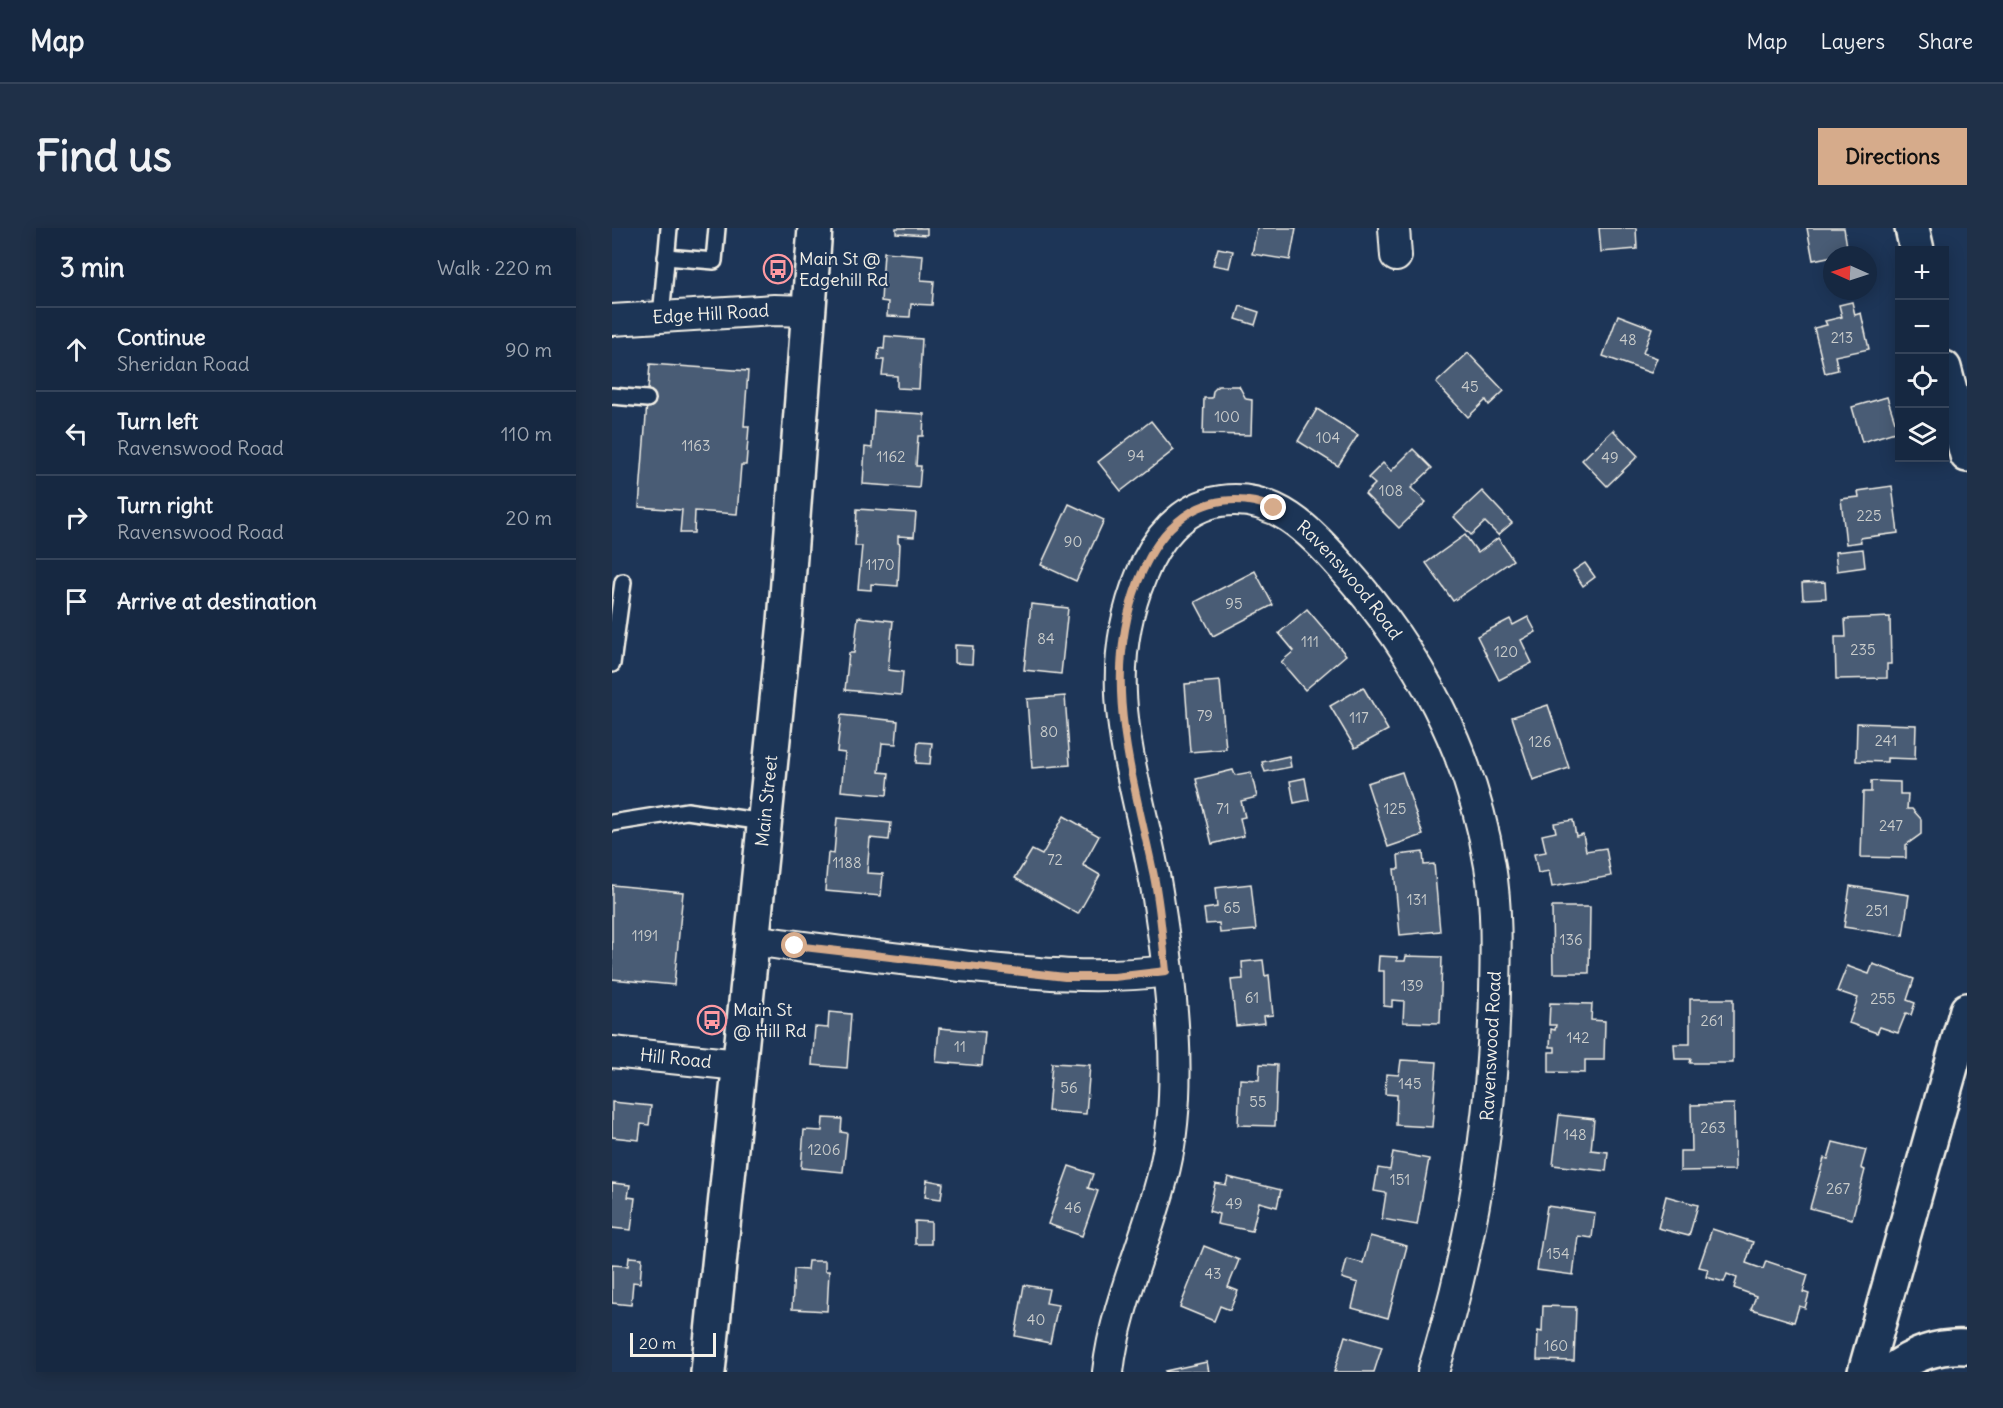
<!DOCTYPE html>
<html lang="en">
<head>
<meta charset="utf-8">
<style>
	:root { --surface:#162841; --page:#1f3048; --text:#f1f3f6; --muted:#9ea6b1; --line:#35445a; --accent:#d6ab8b }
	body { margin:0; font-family:Delius,sans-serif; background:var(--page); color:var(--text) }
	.controls { position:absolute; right:18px; top:18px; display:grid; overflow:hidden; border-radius:0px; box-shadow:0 3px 15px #0003 }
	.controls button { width:54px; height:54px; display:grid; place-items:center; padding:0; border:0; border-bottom:2px solid var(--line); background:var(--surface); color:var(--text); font:30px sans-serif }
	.compass { position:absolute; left:1211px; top:18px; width:54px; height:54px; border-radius:50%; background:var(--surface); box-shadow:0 3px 15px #0003; rotate:273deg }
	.scale { position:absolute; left:18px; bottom:15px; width:86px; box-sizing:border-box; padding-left:6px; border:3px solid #f4f1e8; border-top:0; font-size:16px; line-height:21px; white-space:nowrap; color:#f4f1e8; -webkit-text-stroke:4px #1d3557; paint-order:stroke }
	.stop { position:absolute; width:18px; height:18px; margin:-14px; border:4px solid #d6ab8b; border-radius:50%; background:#fff }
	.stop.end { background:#d6ab8b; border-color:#fff; box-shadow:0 2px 6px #0008 }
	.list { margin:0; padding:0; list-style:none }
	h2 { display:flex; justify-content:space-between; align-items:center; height:78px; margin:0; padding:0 24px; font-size:26px }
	h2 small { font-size:20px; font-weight:400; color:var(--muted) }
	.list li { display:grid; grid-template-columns:39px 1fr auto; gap:18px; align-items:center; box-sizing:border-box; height:84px; padding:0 24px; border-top:2px solid var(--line) }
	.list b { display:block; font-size:22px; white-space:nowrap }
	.list p { margin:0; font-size:20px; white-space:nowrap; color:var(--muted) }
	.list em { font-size:20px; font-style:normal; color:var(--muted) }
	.icon { flex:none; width:33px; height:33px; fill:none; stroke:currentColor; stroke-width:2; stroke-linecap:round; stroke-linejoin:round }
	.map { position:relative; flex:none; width:1355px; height:1144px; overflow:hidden; border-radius:0px }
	header { display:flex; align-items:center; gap:36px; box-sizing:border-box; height:84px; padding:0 30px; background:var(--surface); border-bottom:2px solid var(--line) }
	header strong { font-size:28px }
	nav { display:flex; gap:33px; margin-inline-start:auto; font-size:21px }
	.intro { display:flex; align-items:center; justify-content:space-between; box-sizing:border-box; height:144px; padding:0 36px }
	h1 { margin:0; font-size:42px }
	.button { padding:15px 27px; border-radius:0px; background:var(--accent); color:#111; font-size:21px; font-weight:700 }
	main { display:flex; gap:36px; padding:0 36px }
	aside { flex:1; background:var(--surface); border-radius:0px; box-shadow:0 3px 15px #0003 }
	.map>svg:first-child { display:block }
	.building { fill:#485b74; stroke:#f4f1e8; stroke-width:1.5 }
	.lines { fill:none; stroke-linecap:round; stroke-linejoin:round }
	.service-casing { stroke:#f4f1e8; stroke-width:20 }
	.minor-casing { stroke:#f4f1e8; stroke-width:34 }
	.tertiary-casing { stroke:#f4f1e8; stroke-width:38 }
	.secondary-casing { stroke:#f4f1e8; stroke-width:38 }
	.primary-casing { stroke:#f4f1e8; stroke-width:38 }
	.service { stroke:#1d3557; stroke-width:15 }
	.minor { stroke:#1d3557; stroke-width:30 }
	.tertiary { stroke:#1d3557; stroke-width:33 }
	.secondary { stroke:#1d3557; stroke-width:33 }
	.primary { stroke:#1d3557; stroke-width:33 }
	.route { stroke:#d6ab8b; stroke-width:8 }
	.labels { text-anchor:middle; stroke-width:4.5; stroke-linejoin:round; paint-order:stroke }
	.number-label { font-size:15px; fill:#c9cccb }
	.poi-label { font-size:18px; fill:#f4f1e8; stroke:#1d3557; text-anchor:start }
	.street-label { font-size:18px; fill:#f4f1e8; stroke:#1d3557 }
</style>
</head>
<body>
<header>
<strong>Map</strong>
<nav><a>Map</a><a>Layers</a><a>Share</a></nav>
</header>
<div class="intro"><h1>Find us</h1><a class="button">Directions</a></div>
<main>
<aside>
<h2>3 min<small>Walk · 220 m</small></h2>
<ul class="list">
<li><svg class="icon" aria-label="ahead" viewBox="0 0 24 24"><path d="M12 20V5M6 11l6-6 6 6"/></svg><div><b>Continue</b><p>Sheridan Road</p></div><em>90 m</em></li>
<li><svg class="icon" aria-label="left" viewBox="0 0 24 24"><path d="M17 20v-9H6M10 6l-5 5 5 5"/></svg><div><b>Turn left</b><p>Ravenswood Road</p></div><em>110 m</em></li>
<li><svg class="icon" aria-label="right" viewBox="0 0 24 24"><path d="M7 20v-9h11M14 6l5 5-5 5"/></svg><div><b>Turn right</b><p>Ravenswood Road</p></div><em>20 m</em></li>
<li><svg class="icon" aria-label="arrive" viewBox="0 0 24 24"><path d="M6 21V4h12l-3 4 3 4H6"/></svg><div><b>Arrive at destination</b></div></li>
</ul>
</aside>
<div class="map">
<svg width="1355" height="1144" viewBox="0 0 1355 1144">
	<rect width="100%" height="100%" fill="#1d3557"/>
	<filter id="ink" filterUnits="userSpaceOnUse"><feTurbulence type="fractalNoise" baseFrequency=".0167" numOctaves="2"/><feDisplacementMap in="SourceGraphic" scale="12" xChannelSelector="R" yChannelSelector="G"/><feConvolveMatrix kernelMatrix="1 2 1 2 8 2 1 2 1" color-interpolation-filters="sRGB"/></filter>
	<g filter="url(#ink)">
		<g class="building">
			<path d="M284 0H315V7L284 5Z"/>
			<path d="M645 0H684L678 32 640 26Z"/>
			<path d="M987 0H1024L1025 21 989 24Z"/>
			<path d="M1195 0H1232L1236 25 1201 32Z"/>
			<path d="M606 20 621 23 617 40 601 37Z"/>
			<path d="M272 24 311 27 309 52 322 53 320 77 299 76 298 89 275 88 276 74 269 73Z"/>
			<path d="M1240 74 1243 87 1249 85 1257 121 1223 128 1226 142 1213 145 1202 100 1215 97 1213 93 1230 89 1227 77Z"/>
			<path d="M628 78 647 84 643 97 624 91Z"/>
			<path d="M1006 87 1040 100 1031 125 1045 130 1039 145 991 128Z"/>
			<path d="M273 108 310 111 307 161 285 160V148L270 147 272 132H266L267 120 272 121Z"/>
			<path d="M856 125 892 163 877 177 874 172 856 189 824 155Z"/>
			<path d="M38 136 136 143 132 198H137L134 237H129L125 286 83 283 82 305H68L70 282 27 279Z"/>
			<path d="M606 158H627L634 171 640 172 639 207 591 206 592 170H600L601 163Z"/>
			<path d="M1275 169 1286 203 1250 214 1240 179Z"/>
			<path d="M705 181 746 207 726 238 686 213Z"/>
			<path d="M262 183 312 186 311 208H306L304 238H309L307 260 251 256 253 219 260 220Z"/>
			<path d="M539 193 562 222 509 263 486 234Z"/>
			<path d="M1001 202 1026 228 995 258 970 232Z"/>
			<path d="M801 221 820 240 799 260 814 274 787 300 753 266 763 256 756 250 771 235 779 243Z"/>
			<path d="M1280 258 1286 305 1248 310 1249 314 1234 316 1229 271 1247 269 1246 263Z"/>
			<path d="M870 263 900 295 886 307 873 294 859 307 842 289Z"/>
			<path d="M457 276 492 292 464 353 429 337Z"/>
			<path d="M245 281 304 285 302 309 286 308V315L288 316 286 358 259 356V362L246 361 250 318H243Z"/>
			<path d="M853 307 866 325 886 310 901 332 841 373 814 335Z"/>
			<path d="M1251 321 1253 339 1225 343 1223 324Z"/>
			<path d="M973 335 983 349 971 358 961 343Z"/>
			<path d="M643 343 661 377 601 408 583 374Z"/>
			<path d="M1213 354 1214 370 1191 371 1190 355Z"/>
			<path d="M419 376 456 380 449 446 412 442Z"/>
			<path d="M695 381 734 427 693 462 669 434 682 423 667 405Z"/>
			<path d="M246 389 281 393 276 442 291 444 289 467 233 462 237 425H242Z"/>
			<path d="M916 389 924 404 909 412 920 435 887 452 865 408 898 391 901 397Z"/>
			<path d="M1278 389 1279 436H1275V450L1224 451 1223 409H1234L1233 391Z"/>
			<path d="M343 417 361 418 360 436 343 435Z"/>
			<path d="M608 453 614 521 578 524 573 456Z"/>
			<path d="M751 459 776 502 743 520 718 478Z"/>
			<path d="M453 468 458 537 420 540 415 471Z"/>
			<path d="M936 477 957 540 921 552 900 489Z"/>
			<path d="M229 487 286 493 284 516 270 515 267 544 277 545 275 567 229 563 233 525 225 524Z"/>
			<path d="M1245 495 1304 497 1303 531 1275 530V534L1244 533Z"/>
			<path d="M306 514 320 515 318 536 304 535Z"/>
			<path d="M677 528 679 539 653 544 650 534Z"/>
			<path d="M621 542 623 547 639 544 645 569 629 573 633 589 628 590 632 608 600 616 584 551Z"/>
			<path d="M790 544 811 607 776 619 755 555Z"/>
			<path d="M693 550 697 572 682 575 678 553Z"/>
			<path d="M1259 553 1288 554V566H1296L1295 581H1300L1309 591V606L1294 617V630L1249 629 1251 564H1259Z"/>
			<path d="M452 588 487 608 471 637 488 647 466 686 403 650 420 622 430 627Z"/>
			<path d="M225 590 279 595 277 612 258 610 255 645 271 646 269 668 213 663 216 625 222 626Z"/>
			<path d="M961 592 964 608 971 606 974 623 994 620 999 648 940 659 937 643 926 645 922 626 934 624 930 607 944 604 942 595Z"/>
			<path d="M811 624 812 637 822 636 828 703 788 707 782 641H787L786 627Z"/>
			<path d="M639 656 644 702 608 705 607 695 594 696 592 681 605 679 603 660Z"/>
			<path d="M0 657 71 664 62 757 0 751Z"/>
			<path d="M1238 658 1297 667 1291 708 1232 699Z"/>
			<path d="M940 679H978L977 745H941Z"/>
			<path d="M767 728 785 729V733H793L794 728 830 729 828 795 791 794 792 773 780 772V779L772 778V743H766Z"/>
			<path d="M651 732 653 748 657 747 661 787 652 788 653 795 624 798 619 752 631 751 630 734Z"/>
			<path d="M1261 736 1302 751 1295 772 1303 775 1299 787 1294 785 1286 805 1268 799 1265 805 1237 795 1246 770 1225 763 1235 738 1257 746Z"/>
			<path d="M1078 771H1121V835H1078L1079 831H1063L1062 816H1078Z"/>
			<path d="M938 775 980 776 979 792 993 793 992 832H973V845L937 844V824H943V819H938L939 801 943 802 944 797H937Z"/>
			<path d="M217 784 239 786 235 840 200 837 203 799 216 800Z"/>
			<path d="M327 800 373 804 370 838 324 834Z"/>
			<path d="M789 832 825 834 820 899 784 897 785 867 773 866 774 846 787 847Z"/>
			<path d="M440 835 478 837 474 886 436 883Z"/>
			<path d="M648 836 665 837 663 898 626 897 628 851 647 852Z"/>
			<path d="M0 874 39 878 37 897 29 896 27 912 0 909Z"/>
			<path d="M1122 876 1123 942 1068 943V923H1080L1079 877Z"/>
			<path d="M947 887 982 891 979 922 996 924 994 943 941 937Z"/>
			<path d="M211 890 230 891 229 904 235 905 231 944 189 940 192 902 210 903Z"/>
			<path d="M1221 914 1254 922 1249 940 1253 942 1240 991 1198 980 1212 930 1216 931Z"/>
			<path d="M781 924 817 931 805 997 770 991 774 965 762 963 766 940 778 942Z"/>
			<path d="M457 938 481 946 476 960 486 963 470 1008 436 996Z"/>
			<path d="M616 949 669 962 665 979 647 974 640 1003 605 996 607 986 597 983 603 955 614 957Z"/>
			<path d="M315 952 331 955 329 971 313 969Z"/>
			<path d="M0 955 18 957 16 969 23 970 19 1002 0 1000Z"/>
			<path d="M1054 968 1086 977 1077 1008 1046 1000Z"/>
			<path d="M935 978 983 985 980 1010 966 1008 961 1047 925 1042Z"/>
			<path d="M303 993 319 994V1016H303Z"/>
			<path d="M1100 1001 1141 1014 1134 1035 1151 1041 1154 1033 1196 1047 1191 1064 1197 1066 1193 1080 1187 1078 1182 1094 1139 1081 1144 1068 1122 1060 1125 1050 1115 1046 1112 1054 1094 1049 1096 1041 1087 1039Z"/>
			<path d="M758 1008 795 1018 776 1090 740 1080 746 1055 730 1050 735 1031 751 1035Z"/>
			<path d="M592 1018 627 1032 616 1059 626 1063 618 1082 608 1078 602 1093 568 1079Z"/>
			<path d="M17 1029 30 1030 28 1055 21 1054 19 1077 0 1075V1037L16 1038Z"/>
			<path d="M196 1033H213V1043H217L215 1083 180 1081 182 1041 195 1042Z"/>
			<path d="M412 1057 437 1061 434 1075 446 1077 438 1115 403 1108Z"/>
			<path d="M931 1078 964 1079 962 1133 925 1132 926 1103 930 1104Z"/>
			<path d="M733 1108 770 1119 762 1144H722Z"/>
			<path d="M595 1134 597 1144H554L553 1143Z"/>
		</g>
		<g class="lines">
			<g class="service-casing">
				<g id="service">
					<path d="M54 29 102 33 105 0"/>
					<path d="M49 89 57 0"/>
					<path d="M0 168 35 171"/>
					<path d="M0 436 11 354"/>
					<path d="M0 595 75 583 152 594"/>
				</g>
			</g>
			<g class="minor-casing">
				<g id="minor">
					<path d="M782 0 784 28"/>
					<path id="s1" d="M0 92 162 82 196 83"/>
					<path d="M140 712C209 722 279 730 349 738 419 745 484 752 554 743"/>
					<path id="s2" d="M0 824 127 837"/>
					<path id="s3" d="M496 1144C504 1073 537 1009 553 939 572 857 559 754 546 670 529 558 482 462 529 348 543 312 569 279 609 273 663 265 698 303 730 339 806 424 860 525 878 638 885 679 884 722 883 763 881 892 859 1021 821 1144"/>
				</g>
			</g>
			<g class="tertiary-casing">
				<g id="tertiary">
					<path d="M1253 1144 1355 782"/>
					<path d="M1278 1144C1302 1126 1325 1117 1355 1119"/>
				</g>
			</g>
			<g class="secondary-casing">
				<g id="secondary">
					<path id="s4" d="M96 1144 173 394 203 0"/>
				</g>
			</g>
			<g class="primary-casing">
				<g id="primary">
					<path d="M1300 0 1305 22"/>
					<path d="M1332 140 1355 227"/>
				</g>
			</g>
			<use href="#service" class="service"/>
			<use href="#minor" class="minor"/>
			<use href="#tertiary" class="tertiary"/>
			<use href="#secondary" class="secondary"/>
			<use href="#primary" class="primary"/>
		</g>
	</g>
	<g class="lines" filter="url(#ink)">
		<path class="route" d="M183 718 453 749H502L554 743C550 708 548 673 540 639 520 543 489 451 526 354 535 332 546 310 565 294 592 270 629 266 662 280"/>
	</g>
	<defs>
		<g id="bus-ring" transform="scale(1.5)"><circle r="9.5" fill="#1d3557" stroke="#ff9aa2" stroke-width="1.5"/><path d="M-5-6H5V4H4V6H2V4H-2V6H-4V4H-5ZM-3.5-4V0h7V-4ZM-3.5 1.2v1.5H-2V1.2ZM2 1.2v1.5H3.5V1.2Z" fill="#ff9aa2"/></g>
	</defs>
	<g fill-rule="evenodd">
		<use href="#bus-ring" x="166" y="41"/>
		<use href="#bus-ring" x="100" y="792"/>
	</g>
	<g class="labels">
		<g class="number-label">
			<text x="1230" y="115">213</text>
			<text x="1016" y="117">48</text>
			<text x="858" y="164">45</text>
			<text x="615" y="194">100</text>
			<text x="716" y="215">104</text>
			<text x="84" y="223">1163</text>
			<text x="524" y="233">94</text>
			<text x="279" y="234">1162</text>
			<text x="998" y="235">49</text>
			<text x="779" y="268">108</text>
			<text x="1257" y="293">225</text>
			<text x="461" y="319">90</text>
			<text x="268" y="342">1170</text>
			<text x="622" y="381">95</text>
			<text x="434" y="416">84</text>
			<text x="698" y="419">111</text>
			<text x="1251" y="427">235</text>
			<text x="894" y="429">120</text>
			<text x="593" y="493">79</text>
			<text x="747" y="495">117</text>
			<text x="437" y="509">80</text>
			<text x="1274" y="518">241</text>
			<text x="928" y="519">126</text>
			<text x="611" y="586">71</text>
			<text x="783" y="586">125</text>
			<text x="1279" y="603">247</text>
			<text x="443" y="637">72</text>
			<text x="235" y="640">1188</text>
			<text x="805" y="677">131</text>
			<text x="620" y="685">65</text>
			<text x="1265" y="688">251</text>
			<text x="33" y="713">1191</text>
			<text x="959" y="717">136</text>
			<text x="800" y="763">139</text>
			<text x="640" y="775">61</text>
			<text x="1271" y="776">255</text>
			<text x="1100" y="798">261</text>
			<text x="966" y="815">142</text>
			<text x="348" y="824">11</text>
			<text x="798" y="861">145</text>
			<text x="457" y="865">56</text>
			<text x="646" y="879">55</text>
			<text x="1101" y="905">263</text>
			<text x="963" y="912">148</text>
			<text x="212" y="927">1206</text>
			<text x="788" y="957">151</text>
			<text x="1226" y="966">267</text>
			<text x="622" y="981">49</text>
			<text x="461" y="985">46</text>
			<text x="946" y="1031">154</text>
			<text x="601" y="1051">43</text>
			<text x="424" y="1097">40</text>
			<text x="944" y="1123">160</text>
		</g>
		<g class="poi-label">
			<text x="187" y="37">Main St @<tspan x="187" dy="21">Edgehill Rd</tspan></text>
			<text x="121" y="788">Main St<tspan x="121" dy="21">@ Hill Rd</tspan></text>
		</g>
		<g class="street-label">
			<text dy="6" stroke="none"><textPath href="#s1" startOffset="99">Edge Hill Road</textPath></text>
			<text dy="6" stroke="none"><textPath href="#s3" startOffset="1086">Ravenswood Road</textPath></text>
			<text dy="6" stroke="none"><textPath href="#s4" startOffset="574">Main Street</textPath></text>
			<text transform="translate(879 818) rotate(-87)" y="6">Ravenswood Road</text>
			<text dy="6" stroke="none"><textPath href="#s2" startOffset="64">Hill Road</textPath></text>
		</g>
	</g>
</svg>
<div class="controls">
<button>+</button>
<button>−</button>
<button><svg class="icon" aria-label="locate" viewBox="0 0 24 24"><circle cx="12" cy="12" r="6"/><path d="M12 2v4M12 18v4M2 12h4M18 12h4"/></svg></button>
<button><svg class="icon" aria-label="layers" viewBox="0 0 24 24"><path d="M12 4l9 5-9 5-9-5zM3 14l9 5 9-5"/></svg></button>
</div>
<svg class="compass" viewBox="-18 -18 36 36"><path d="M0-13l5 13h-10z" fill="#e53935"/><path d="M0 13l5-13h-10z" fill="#9ea6b1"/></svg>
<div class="scale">20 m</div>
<div class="stop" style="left:183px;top:718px"></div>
<div class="stop end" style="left:662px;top:280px"></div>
</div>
</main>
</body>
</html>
